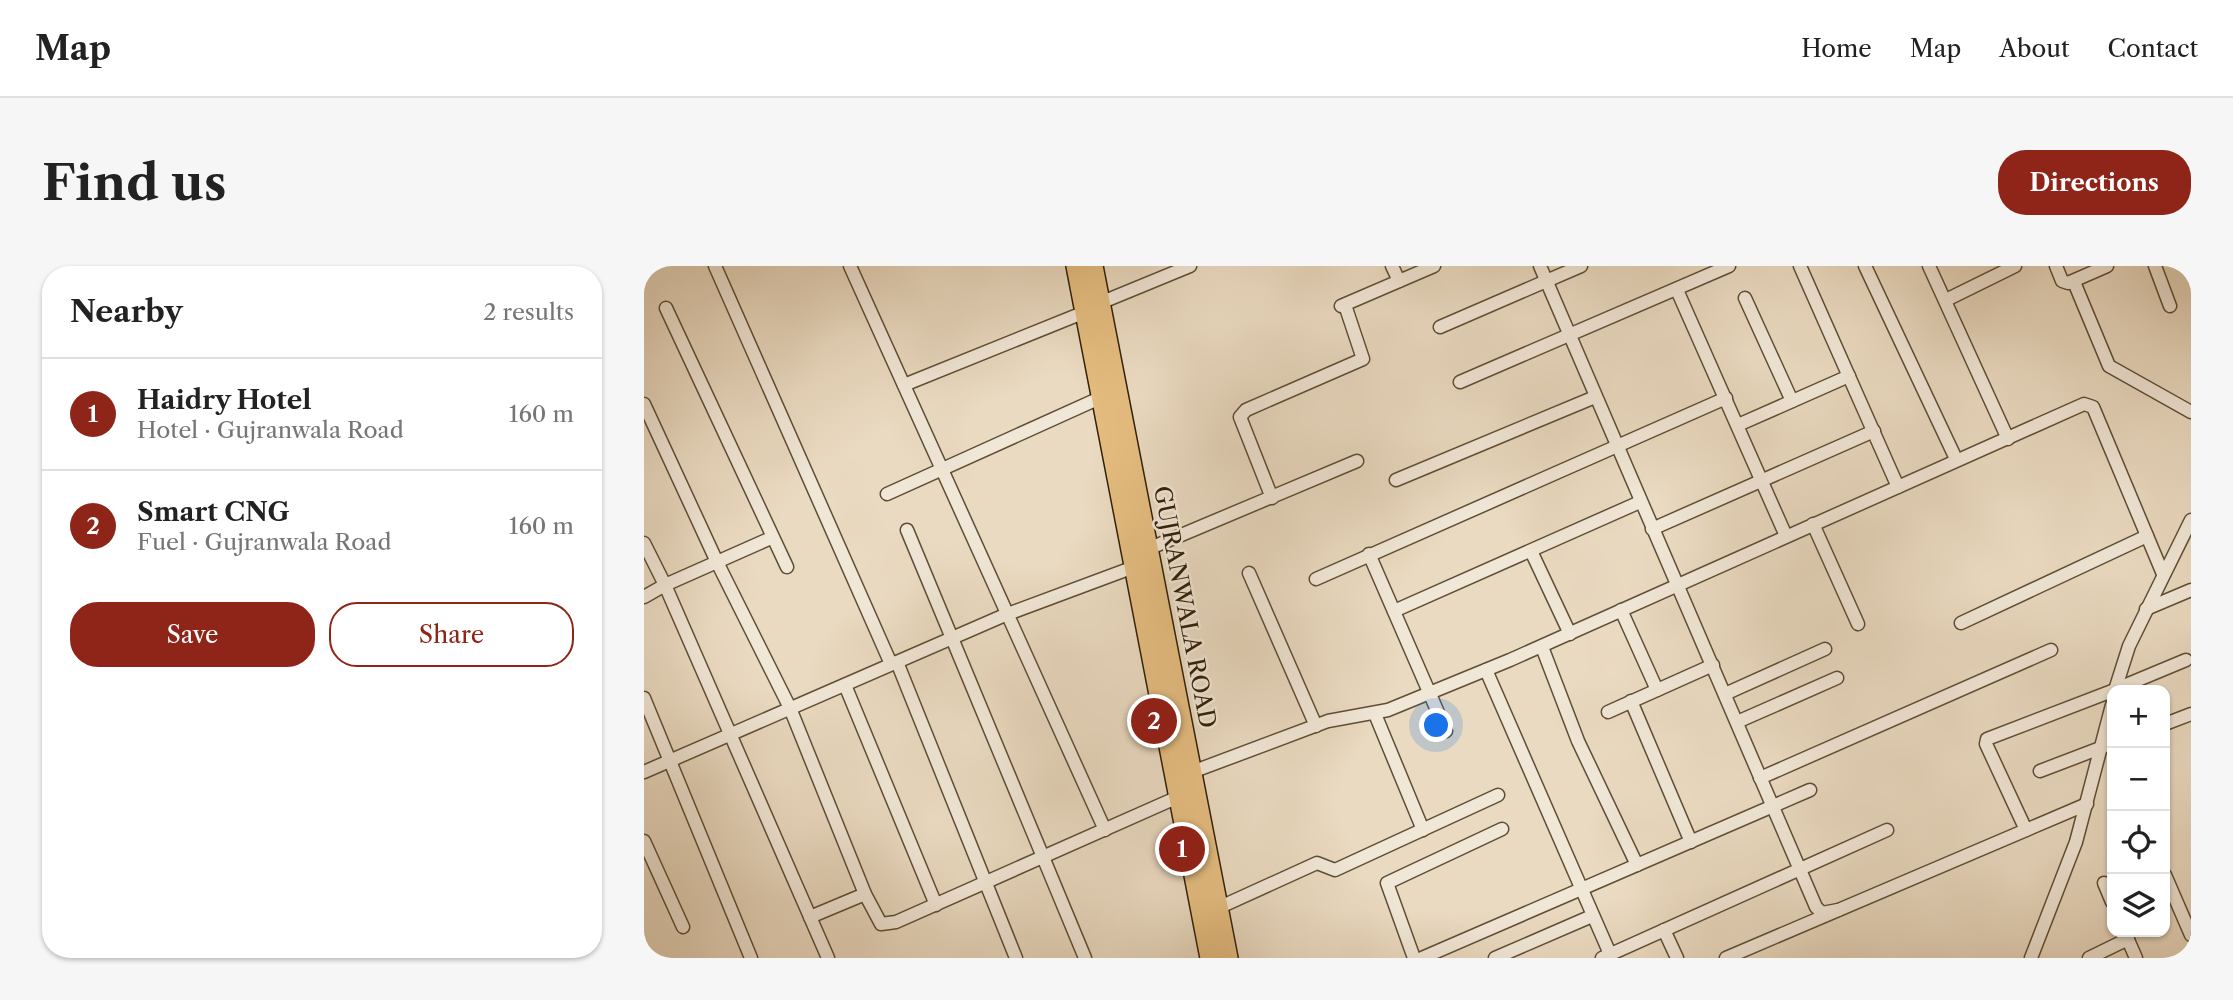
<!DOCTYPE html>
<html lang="en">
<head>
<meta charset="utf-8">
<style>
	:root { --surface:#fff; --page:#f6f6f6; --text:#222; --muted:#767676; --line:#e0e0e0; --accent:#8f2418 }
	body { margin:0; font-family:"Libre Caslon Text",serif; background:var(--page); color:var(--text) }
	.controls { position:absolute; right:21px; bottom:21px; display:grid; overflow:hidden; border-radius:14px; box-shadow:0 2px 5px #0004 }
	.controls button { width:63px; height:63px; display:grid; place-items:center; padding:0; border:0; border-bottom:2px solid var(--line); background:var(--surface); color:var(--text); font:35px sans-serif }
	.you { position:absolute; left:793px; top:460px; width:24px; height:24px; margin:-18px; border:5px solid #fff; border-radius:50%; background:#1a73e8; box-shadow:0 0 0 10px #1a73e833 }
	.badge { display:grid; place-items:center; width:46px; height:46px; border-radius:50%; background:var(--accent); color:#fff; font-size:23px; font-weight:700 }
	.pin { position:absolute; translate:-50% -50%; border:4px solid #fff; box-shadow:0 2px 7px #0006 }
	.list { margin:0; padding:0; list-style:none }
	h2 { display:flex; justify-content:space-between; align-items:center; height:91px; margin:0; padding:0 28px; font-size:30px }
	h2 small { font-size:23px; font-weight:400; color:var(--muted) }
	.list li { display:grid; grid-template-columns:46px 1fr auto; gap:21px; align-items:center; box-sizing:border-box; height:112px; padding:0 28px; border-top:2px solid var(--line) }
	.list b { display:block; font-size:26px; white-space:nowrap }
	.list p { margin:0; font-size:23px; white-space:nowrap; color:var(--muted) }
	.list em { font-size:23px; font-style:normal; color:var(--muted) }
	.actions { display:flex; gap:14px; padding:21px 28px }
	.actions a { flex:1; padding:16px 0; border:2px solid var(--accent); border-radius:28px; text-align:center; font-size:24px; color:var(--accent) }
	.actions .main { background:var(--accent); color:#fff }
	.icon { flex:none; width:38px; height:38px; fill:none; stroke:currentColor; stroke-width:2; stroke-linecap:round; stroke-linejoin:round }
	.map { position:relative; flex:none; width:1547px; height:692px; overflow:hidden; border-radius:28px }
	header { display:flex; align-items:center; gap:42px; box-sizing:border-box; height:98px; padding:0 35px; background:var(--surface); border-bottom:2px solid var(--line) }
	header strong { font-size:33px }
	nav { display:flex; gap:38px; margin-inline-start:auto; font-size:24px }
	.intro { display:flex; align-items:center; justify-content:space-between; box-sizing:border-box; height:168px; padding:0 42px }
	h1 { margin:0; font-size:49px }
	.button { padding:18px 32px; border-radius:28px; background:var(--accent); color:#fff; font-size:24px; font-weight:700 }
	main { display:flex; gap:42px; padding:0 42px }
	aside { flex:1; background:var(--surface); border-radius:28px; box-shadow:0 2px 5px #0004 }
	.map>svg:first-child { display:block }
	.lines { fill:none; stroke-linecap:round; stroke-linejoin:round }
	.minor-casing { stroke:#5e4e36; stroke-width:15 }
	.highway-casing { stroke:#2f1f08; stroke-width:22 }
	.minor { stroke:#f1e7d7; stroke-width:12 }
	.highway { stroke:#e5bd80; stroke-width:19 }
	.labels { text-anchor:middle; stroke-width:5; stroke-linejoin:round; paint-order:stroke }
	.street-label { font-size:23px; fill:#2f1f08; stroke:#f1e7d7 }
</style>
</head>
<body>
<header>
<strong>Map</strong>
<nav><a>Home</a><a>Map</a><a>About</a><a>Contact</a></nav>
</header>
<div class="intro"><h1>Find us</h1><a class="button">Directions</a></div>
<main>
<aside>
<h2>Nearby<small>2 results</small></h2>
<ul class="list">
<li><span class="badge">1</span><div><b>Haidry Hotel</b><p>Hotel · Gujranwala Road</p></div><em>160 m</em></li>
<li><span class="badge">2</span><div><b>Smart CNG</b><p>Fuel · Gujranwala Road</p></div><em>160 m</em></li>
</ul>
<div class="actions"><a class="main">Save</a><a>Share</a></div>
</aside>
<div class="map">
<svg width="1547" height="692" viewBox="0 0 1547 692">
	<rect width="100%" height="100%" fill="#eadac1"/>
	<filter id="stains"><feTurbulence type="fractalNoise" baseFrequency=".00286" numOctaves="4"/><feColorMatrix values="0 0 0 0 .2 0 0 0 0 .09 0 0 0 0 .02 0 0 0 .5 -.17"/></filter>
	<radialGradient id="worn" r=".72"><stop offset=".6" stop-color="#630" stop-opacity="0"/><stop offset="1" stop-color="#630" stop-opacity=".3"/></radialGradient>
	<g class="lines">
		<g class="minor-casing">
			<g id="minor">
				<path d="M71 0 247 398"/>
				<path d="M206 0 461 564"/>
				<path d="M748 0 755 15"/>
				<path d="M896 0 1172 641 1178 647 1194 644"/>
				<path d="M1156 0 1254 221"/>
				<path d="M1221 0 1312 193"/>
				<path d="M1285 0 1364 173"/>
				<path d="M1412 0 1418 15 1424 17 1463 0"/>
				<path d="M1511 0 1526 40"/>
				<path d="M1430 16 1465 100 1547 146"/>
				<path d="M1033 24 1142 270"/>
				<path d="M1101 32 1148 135"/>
				<path d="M1302 34 1371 0"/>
				<path d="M456 37 546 0"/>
				<path d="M697 40 790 0"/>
				<path d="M22 42 143 301"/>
				<path d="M796 61 937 0"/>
				<path d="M816 116 1085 0"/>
				<path d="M260 119 441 46"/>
				<path d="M0 138 73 296 146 442 221 628 237 658 252 656 534 531"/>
				<path d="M1094 159 1205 110"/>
				<path d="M752 214 951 131"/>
				<path d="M243 228 458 131"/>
				<path d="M628 232 596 151 602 144 719 93 701 39"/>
				<path d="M1169 258 1214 358"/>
				<path d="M1008 263 1230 165"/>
				<path d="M263 264 441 692"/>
				<path d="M0 277 21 319 127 272"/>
				<path d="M504 283 713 195"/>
				<path d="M887 285 926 368"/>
				<path d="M725 288 802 465"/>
				<path d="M605 307 672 460"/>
				<path d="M672 313 1082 132"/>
				<path d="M0 331 21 319 184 692"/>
				<path d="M1502 343 1547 324"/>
				<path d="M977 344 1013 424"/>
				<path d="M750 345 996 236"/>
				<path d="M1317 357 1503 270"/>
				<path d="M898 381 934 475 993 599"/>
				<path d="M253 396 372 692"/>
				<path d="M842 404 966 688"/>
				<path d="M201 419 292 639"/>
				<path d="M1470 424 1542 394"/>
				<path d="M1471 424 1485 380 1547 254"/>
				<path d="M1081 428 1181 383"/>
				<path d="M0 432 107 692"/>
				<path d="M987 435 1047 576"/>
				<path d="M964 446 1069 399"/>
				<path d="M731 448 779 564"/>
				<path d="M1093 456 1193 412"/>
				<path d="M1521 458 1547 448"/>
				<path d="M1396 505 1464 479"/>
				<path d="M0 506 361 349 490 301"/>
				<path d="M548 506 684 455 744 444 866 394 1440 138 1449 141 1519 308"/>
				<path d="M1116 512 1407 384"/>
				<path d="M1382 564 1342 478 1343 473 1468 425"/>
				<path d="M0 575 39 661"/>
				<path d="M1521 609 1547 669"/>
				<path d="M1460 617 1468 636"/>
				<path d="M574 642 673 597 691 604 854 529"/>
				<path d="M166 651 221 628"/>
				<path d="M1020 664 1033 692"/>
				<path d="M1481 667 1492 692"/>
				<path d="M770 692 743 617 858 563"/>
				<path d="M778 692 1166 524"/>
				<path d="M851 692 948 650"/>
				<path d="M958 692 1243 564"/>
				<path d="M1082 692 1443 538"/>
				<path d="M1387 692 1432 576 1468 439"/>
				<path d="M1445 692 1484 673"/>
			</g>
		</g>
		<g class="highway-casing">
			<g id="highway">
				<path d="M432 0 566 692"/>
				<path d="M449 0 584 692"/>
			</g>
		</g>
		<use href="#minor" class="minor"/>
		<use href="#highway" class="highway"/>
	</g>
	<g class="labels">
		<g class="street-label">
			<text transform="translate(541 341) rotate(79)" y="8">GUJRANWALA ROAD</text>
		</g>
	</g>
	<rect width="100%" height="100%" filter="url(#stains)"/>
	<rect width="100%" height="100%" fill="url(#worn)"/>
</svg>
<div class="controls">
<button>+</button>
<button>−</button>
<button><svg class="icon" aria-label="locate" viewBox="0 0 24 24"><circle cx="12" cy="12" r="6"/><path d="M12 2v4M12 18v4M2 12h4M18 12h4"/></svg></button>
<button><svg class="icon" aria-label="layers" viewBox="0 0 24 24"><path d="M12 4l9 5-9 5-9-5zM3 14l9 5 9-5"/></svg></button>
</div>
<div class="you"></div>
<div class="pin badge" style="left:538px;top:583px">1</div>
<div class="pin badge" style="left:510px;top:455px">2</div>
</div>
</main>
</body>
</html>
